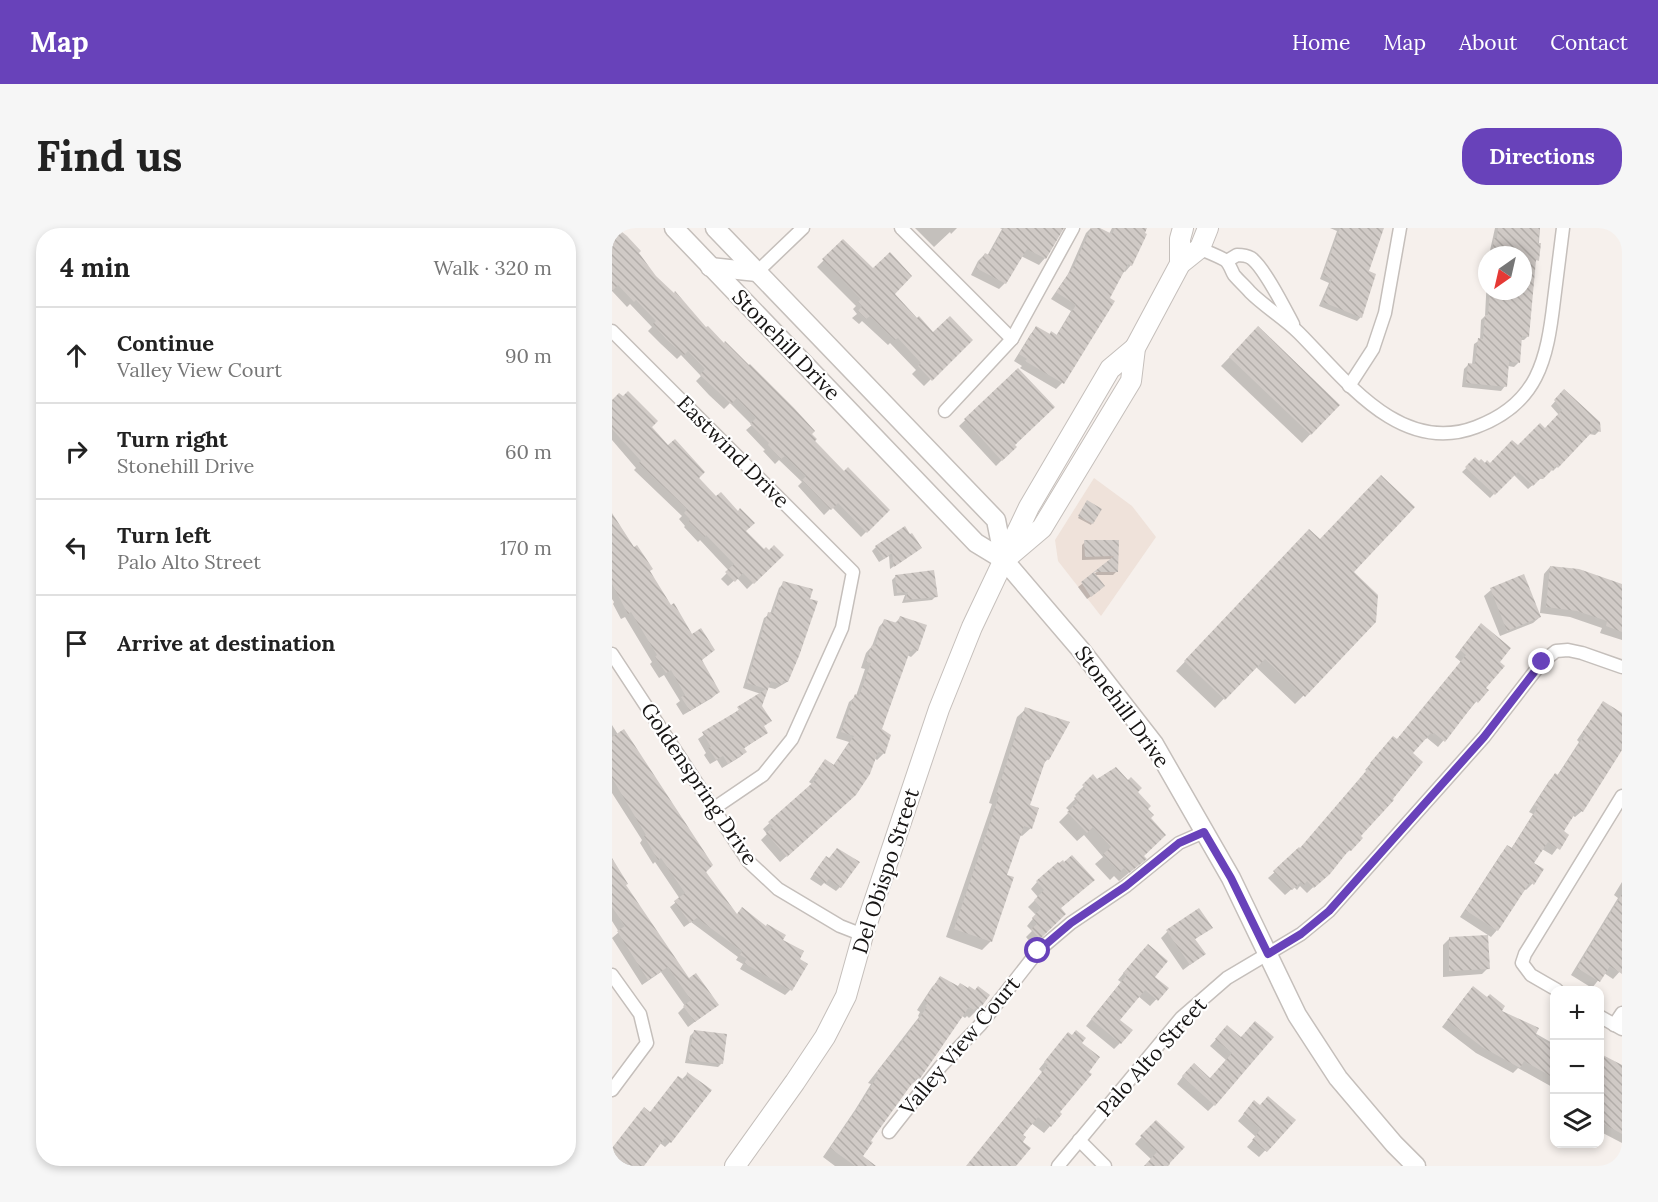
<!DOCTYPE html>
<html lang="en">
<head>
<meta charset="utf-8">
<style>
	:root { --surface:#fff; --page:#f6f6f6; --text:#222; --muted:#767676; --line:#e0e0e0; --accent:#6842ba }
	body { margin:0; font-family:Lora,serif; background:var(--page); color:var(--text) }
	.controls { position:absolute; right:18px; bottom:18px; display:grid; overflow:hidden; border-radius:12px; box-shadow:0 3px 9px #0003 }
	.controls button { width:54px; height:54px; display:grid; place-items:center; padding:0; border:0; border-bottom:2px solid var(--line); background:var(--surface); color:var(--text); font:30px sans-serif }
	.compass { position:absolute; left:866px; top:18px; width:54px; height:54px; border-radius:50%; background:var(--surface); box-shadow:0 3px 9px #0003; rotate:214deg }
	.stop { position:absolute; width:18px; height:18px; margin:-14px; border:4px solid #6842ba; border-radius:50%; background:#fff }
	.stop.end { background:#6842ba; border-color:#fff; box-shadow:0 2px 6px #0008 }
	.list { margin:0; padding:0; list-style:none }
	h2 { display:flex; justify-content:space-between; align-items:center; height:78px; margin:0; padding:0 24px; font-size:26px }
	h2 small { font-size:20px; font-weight:400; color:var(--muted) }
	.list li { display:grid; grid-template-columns:39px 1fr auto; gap:18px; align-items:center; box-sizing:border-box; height:96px; padding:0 24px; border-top:2px solid var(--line) }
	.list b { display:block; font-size:22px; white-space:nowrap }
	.list p { margin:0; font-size:20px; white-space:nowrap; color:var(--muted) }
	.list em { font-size:20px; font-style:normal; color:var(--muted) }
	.icon { flex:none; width:33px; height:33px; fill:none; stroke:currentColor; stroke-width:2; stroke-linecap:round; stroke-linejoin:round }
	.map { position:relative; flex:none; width:1010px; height:938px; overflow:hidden; border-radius:24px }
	header { display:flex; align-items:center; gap:36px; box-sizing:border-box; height:84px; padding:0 30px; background:var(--accent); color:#fff }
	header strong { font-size:28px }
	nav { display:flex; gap:33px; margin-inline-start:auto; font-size:21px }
	.intro { display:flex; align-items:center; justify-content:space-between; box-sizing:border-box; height:144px; padding:0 36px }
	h1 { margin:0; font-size:42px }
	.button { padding:15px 27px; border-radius:24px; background:var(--accent); color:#fff; font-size:21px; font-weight:700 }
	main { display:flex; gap:36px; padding:0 36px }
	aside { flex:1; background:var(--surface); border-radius:24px; box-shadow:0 3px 9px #0003 }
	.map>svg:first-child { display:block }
	.built { fill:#efe2da }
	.shadow { fill:#0003 }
	.building { fill:url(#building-back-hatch) }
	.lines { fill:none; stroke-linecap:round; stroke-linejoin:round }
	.street-casing { stroke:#c5bfbb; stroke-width:15 }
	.secondary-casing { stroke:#c5bfbb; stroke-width:21 }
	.primary-casing { stroke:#c5bfbb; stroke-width:22 }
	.street { stroke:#fff; stroke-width:12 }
	.secondary { stroke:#fff; stroke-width:18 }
	.primary { stroke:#fff; stroke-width:20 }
	.route { stroke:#6842ba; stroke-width:8 }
	.labels { text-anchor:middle; stroke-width:4.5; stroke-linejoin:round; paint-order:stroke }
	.street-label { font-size:21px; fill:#171514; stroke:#fff }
</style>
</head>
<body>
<header>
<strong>Map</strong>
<nav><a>Home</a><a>Map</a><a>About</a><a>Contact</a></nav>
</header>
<div class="intro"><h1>Find us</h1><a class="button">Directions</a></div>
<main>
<aside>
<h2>4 min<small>Walk · 320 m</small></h2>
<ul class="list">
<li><svg class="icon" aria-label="ahead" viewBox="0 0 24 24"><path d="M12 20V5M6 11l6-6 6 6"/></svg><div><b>Continue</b><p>Valley View Court</p></div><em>90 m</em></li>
<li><svg class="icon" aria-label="right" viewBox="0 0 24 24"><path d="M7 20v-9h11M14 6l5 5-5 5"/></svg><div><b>Turn right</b><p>Stonehill Drive</p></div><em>60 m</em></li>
<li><svg class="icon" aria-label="left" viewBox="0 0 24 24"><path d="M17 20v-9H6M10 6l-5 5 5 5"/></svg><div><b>Turn left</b><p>Palo Alto Street</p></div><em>170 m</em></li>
<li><svg class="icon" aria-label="arrive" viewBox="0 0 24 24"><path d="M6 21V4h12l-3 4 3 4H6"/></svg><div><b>Arrive at destination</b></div></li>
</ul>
</aside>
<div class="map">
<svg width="1010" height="938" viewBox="0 0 1010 938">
	<defs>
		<pattern id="building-back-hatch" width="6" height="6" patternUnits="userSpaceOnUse" patternTransform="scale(1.5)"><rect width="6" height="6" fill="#d0cac6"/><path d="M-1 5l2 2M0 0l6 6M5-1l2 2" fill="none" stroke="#b2ada9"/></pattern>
	</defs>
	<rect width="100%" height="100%" fill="#f6f0ec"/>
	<path class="built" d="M482 250 520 278 544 309 489 388 446 333 443 312Z"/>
	<g class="shadow">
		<path d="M0 0H3L43 49 198 206 201 213 232 245 276 282 249 309 220 279 212 287 186 258 190 254 167 232 163 236 151 223 153 222 134 202 140 197 118 175 112 181 97 167 84 153 89 148 69 127 65 131 49 116 36 103 40 99 18 76 15 79 0 63Z"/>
		<path d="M303 0H345L339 6 338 4 322 19Z"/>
		<path d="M388 0H443L433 30 427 37 409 28 393 55 387 61 359 47 366 33 373 26 375 28 390 1Z"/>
		<path d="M479 0H484L497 6 500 0H533L519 37 513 44 511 43 450 155 444 161 408 140 410 138 402 133 418 107 424 100 437 108H444L459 83 439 71 456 46 474 5Z"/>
		<path d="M718 0H771L755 44 749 89 745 93 707 78 717 55 708 51 725 3Z"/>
		<path d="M883 0H928L926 29 922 36 916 108 912 112H908L906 135 902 139 896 138 893 158 889 163 850 159 852 141 856 137H860L862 116 868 112 869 92 873 88 875 49V63H911V27H877Z"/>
		<path d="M231 13 305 92 321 106 358 112 312 158 300 146 304 142 278 115 276 117 250 93 247 96 240 90 245 86 241 81 244 78 205 39Z"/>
		<path d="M646 100 726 177 690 215 609 138Z"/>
		<path d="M406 142 401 217 403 219 384 238 347 198Z"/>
		<path d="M952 163 987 203 983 207 977 206 941 243 939 241 916 261 901 246 878 270 850 244 864 231 873 237H878L933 202 947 187 939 178Z"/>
		<path d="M0 173 38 199 152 324 170 327 135 361 125 350 116 358 109 351 117 343 88 312 86 314 72 299 73 298 67 291 70 288 22 242 24 240 0 212Z"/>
		<path d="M474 276 480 295 479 297 466 290Z"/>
		<path d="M0 288 37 343 106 464 100 470 71 487 64 476 68 473 52 447 47 450 38 436 40 434 13 389 9 391 1 376 2 374 0 371Z"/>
		<path d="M697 303 739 344 692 467 683 476 643 438 603 480 564 443Z"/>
		<path d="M505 313V343L501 347H483L488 362 475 371 466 359 501 331 470 332V317L473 314Z"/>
		<path d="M264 319 308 320 278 341 277 328 267 334 260 323Z"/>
		<path d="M938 339 1010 358V412L988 405 990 400 958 389 928 385 932 346Z"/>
		<path d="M284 348 324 368 320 372 290 375 293 367 282 368 280 352Z"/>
		<path d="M911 348 928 389 921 395 888 408 872 368 879 362Z"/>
		<path d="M172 355 175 454 163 461 155 459 149 478 151 499 154 505 131 521 133 524 128 529 110 540 105 532 98 536 92 527 94 525 86 511 149 466 131 460 152 390 158 386 167 360Z"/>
		<path d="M288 390 305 423 299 429 295 427 268 502 272 525 265 532 262 530 236 573 168 634 149 612 155 606 151 601 200 556 197 554 213 533 221 538 237 514 224 510 237 474 244 468 253 441 249 440 254 425 260 418 267 399 273 392 282 396Z"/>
		<path d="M863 403 886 434 872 460 874 462 826 519 815 510 814 511 812 510 799 525 738 622 731 628 716 645 695 665 688 658 685 662 682 659 673 667 656 650 688 622 755 543 753 542 775 516 784 513 849 434 843 429Z"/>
		<path d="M991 475 970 583 963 589 960 587 949 604 955 607 940 627 930 621 920 635V656L914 662 912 661 885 702 879 709 848 689 889 626 896 619 899 621 921 586 917 584 937 553 943 547 945 548 967 514 965 512Z"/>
		<path d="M414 481 436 531 430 537 416 578 419 600 410 608 407 607 393 647 379 713 370 722 334 709 380 576 377 575 405 489Z"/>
		<path d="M0 497 92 644 124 687 169 713 178 762 173 767 128 741 131 736 124 732 126 729 79 694 72 699 58 679 68 671 43 634 41 636 28 615 30 612 0 565Z"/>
		<path d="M481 549 485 553 524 564 537 590 530 628 524 639 507 653 502 648 498 652 483 636 491 629 472 607 465 613 447 594 458 583 454 580 465 569 463 567Z"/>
		<path d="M0 634 12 658 76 752 105 777 76 799 66 785 73 778 49 744 30 757 0 710 7 704 0 693Z"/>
		<path d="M210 634 228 659 224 663 212 655 209 658 198 651Z"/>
		<path d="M481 652 447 681 452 685 420 716 414 709 420 703 415 698 424 687 416 679 426 669 419 661 425 654Z"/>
		<path d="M1010 654V741L1001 751 992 745 980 760 959 747 1006 670 1002 667Z"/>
		<path d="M599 699 582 712 592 726 571 742 549 710 555 704Z"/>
		<path d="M837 711 876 740 870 746 831 749V717Z"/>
		<path d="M529 724 541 749 555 760 538 778 526 768 506 792 508 815 502 821 474 798 509 754 506 752Z"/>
		<path d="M329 750 366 781 357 790 355 788 353 790 349 787 328 821 306 851 296 859 257 913 249 929 262 938H223L211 929 243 882 259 856 256 855 307 789 306 788 308 784 305 782 320 759Z"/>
		<path d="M855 766 942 816V860L906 840 901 845 864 825 830 799Z"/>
		<path d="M82 804 110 835 106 839 73 835 78 808Z"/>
		<path d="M609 806 628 811 602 877 596 883 565 856 575 843 598 851 614 832 598 818Z"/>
		<path d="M450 813 468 815 446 884 438 898 432 905 419 895 409 907 402 938H355L430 844 427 841Z"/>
		<path d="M987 827 1010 845V915L987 903Z"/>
		<path d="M75 846 98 863 58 914 53 919 48 915 30 938H0V926Z"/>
		<path d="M647 878 682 892 647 929 635 919 644 909 626 893 636 881Z"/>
		<path d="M544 894 558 936 556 938H534L540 932 523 916Z"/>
	</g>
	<g class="building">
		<path d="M0 0H5L15 8 29 23 27 25 44 48 62 65 63 63 94 99 96 98 112 115 113 113 137 137 138 136 182 180 203 203 200 206 205 211 203 213 232 243 236 239 278 282 255 305 226 275 219 282 190 252 194 248 173 228 169 231 156 217 157 215 138 196 144 190 125 170 119 176 103 161 88 147 93 141 76 123 72 127 54 111 41 96 44 93 24 72 22 74 6 57 0 63Z"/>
		<path d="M392 0H452L434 31 415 21 394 56 364 40 373 25 377 27Z"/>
		<path d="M479 0H488L500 6 503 0H535L533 5 535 6 520 38 516 36 498 70 503 73 452 156 413 133 415 131 407 126 424 98 438 106 439 103 445 107 464 77 444 64 462 38Z"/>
		<path d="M728 0H772L757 43 764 46 750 90 711 74 720 51 711 47Z"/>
		<path d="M886 0H928L926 15H929L927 33 924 32 917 109 910 108 908 135 897 134 895 159 854 155 856 135 863 136 866 110 871 111 873 87H876L878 63H911V27H880L882 10H885Z"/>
		<path d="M231 11 261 40 278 24 300 48 283 66 305 90 307 88 321 104 338 88 361 112 320 153 306 138 309 135 286 110 283 112 258 88 254 91 246 83 250 78 246 74 249 71 210 31Z"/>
		<path d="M646 98 728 177 699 207 617 129Z"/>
		<path d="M406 140 443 179 403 217 405 219 390 233 352 191Z"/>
		<path d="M952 161 988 194 989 204 982 202 946 240 944 238 931 251H928L921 258 906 244 883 267 853 239 863 229 867 233 869 231 873 235 875 232 878 235 900 212 906 217 928 195 933 200 950 182 942 172Z"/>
		<path d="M16 163 46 193 40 199 56 217 63 211 93 244 87 250 104 268 109 264 126 283 128 280 143 295 134 303 152 321 154 319 157 322 162 317 172 327 142 356 131 345 123 354 113 344 122 336 94 307 93 309 77 293 78 291 72 285 75 281 27 235 29 233 0 201V172L7 165 11 168Z"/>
		<path d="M769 247 803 279 742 344 766 367 764 394 693 469 653 431 613 472 572 433 697 301 708 311Z"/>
		<path d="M475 272 490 281 481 296 466 288Z"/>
		<path d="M0 285 22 319 25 317 41 341 38 343 59 377 62 375 80 406 89 400 103 422 90 432 108 464 78 483 69 469 73 467 59 442 54 445 43 429 45 427 19 384 16 386 0 356Z"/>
		<path d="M293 298 298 306 300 305 310 320 282 339 280 325 272 331 263 318Z"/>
		<path d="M472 312H507L506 344H482L493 358 479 369 469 354 502 328 473 329Z"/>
		<path d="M938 338 967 341 1010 356V404L994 398 995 393 965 383 934 379Z"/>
		<path d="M322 342 326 369 293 372 296 364 285 365 283 347Z"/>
		<path d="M912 346 929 389 895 403 878 360Z"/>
		<path d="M171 353 201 361 198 371 206 373 187 428 176 454 171 453 170 457 159 453 150 478 160 493 152 498 156 505 132 520 135 524 116 536 111 528 104 532 96 520 99 519 90 504 127 482 125 479 154 461 135 455 156 384 161 385Z"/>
		<path d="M288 388 315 397 306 423 301 421 300 423H298L270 501 279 507 273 526 266 524 258 546 244 567 175 629 154 605 161 599 156 594 206 550 202 547 213 531 222 537 242 508 229 504 243 466 247 468 259 435 254 434 260 417 263 418 272 391 285 395Z"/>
		<path d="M869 395 899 420 888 434 893 438 874 460 877 462 866 475 864 473 833 514 822 505 821 506 819 505 801 525 811 534 781 571 782 572 749 608 751 610 739 623 737 622 718 646 702 660 695 653 692 657 689 654 680 662 661 643 687 619 688 620 760 536 758 535 781 508 785 511 854 427 848 422Z"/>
		<path d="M991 473 1010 485V522L971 584 966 581 952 603 957 607 948 622 936 614 922 635 932 641 922 657 918 654 886 703 853 682 895 617 900 620 926 579 922 577 943 545 946 547 973 507 970 505Z"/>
		<path d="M413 479 458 494 437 532 434 531 418 577 427 580 420 601 412 598 395 647 402 649 380 714 342 701 387 568 384 567Z"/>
		<path d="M12 501 101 637 94 644 125 686 130 679 154 698 155 696 174 707 171 712 192 723 188 731 196 736 180 763 132 735 135 731 128 727 130 723 85 690 78 695 62 673 73 665 49 630 46 632 32 608 34 607 0 550V509Z"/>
		<path d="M504 539 516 552 519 549 530 560 526 564 539 578 536 581 542 587 539 590 554 607 532 628 535 631 517 645 512 640 508 644 491 626 499 619 481 599 475 605 455 584 466 574 462 570 473 560 470 557 481 546 485 551Z"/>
		<path d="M225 620 248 634 229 660 217 651 214 655 201 646 214 628 217 630Z"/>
		<path d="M460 627 483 652 449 680 454 686 428 711 419 701 425 696 420 690 429 680 422 672 432 662 424 653 446 634 447 635 451 632 452 634Z"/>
		<path d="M0 630 16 656 14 657 77 750 84 745 107 777 83 794 71 778 79 772 56 739 36 752 5 703 13 698 0 679Z"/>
		<path d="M1010 666V746L998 738 988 754 965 740Z"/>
		<path d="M587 680 601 700 583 711 594 726 578 737 554 702Z"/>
		<path d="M876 707 878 741 837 743V709Z"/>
		<path d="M536 716 556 733 543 749 557 760 546 773 533 762 508 792 521 802 509 816 479 791 515 747 511 745Z"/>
		<path d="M328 748 346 758 348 755 356 760 357 758 363 762 366 758 378 767 367 782 364 780 362 782 357 779 307 852 304 850 261 910 259 913 261 914 251 928 264 938H243L218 920 251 872 266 847 264 845 285 819 286 820 315 779 313 778 316 775 312 773Z"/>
		<path d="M861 758 875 769 878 766 893 778 890 783 927 800 924 806 925 809 942 818V850L912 833 908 840 890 830 870 819 835 792Z"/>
		<path d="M643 793 662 809 603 878 570 848 582 835 598 850 620 825 603 811 615 797 629 809Z"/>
		<path d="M82 802 115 806 111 836 76 832Z"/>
		<path d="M464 802 474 810 470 815 488 829 477 844 480 846 448 884 450 886 439 899 426 889 411 907 414 909 411 914 419 920 404 938H354L436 837 432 834 456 804 460 807Z"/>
		<path d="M987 825 1010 837V906L987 893Z"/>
		<path d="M75 844 100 862 59 915 53 910 32 938H0V920L32 879 38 884 66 848 74 853Z"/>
		<path d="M656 868 684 892 655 924 640 912 649 901 631 886 642 872 648 877Z"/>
		<path d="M544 892 573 919 555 938H532L545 924 528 908Z"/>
	</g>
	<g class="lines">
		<g class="street-casing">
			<g id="street">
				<path d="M289 0 400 111"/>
				<path d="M584 19C593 23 604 27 613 32 618 36 619 42 622 47 627 53 633 58 638 64 653 79 672 90 687 105 733 151 788 228 864 199 926 176 935 132 942 72 945 48 948 24 951 0"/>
				<path d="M615 33 625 27C630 27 634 27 639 30 652 39 673 81 681 96"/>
				<path d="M145 44 191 0"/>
				<path d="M0 103 241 344 230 400 180 511 151 547 101 581"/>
				<path d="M737 158 761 121 773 85 788 0"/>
				<path d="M333 183 400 111 461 0"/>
				<path d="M0 426 136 633 166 661 228 698 251 707"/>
				<path d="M0 747 28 786 35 815 0 862"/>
				<path d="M945 762 919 747 910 735 913 726 1010 568"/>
				<path d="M987 788 1010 801"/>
				<path d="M1002 797 1010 785"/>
				<path d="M277 904 329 838 369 796 426 723 459 695 514 658 567 615 592 604"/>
				<path d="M467 912 493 938"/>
				<path d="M446 938 569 790 615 750 689 706 717 683 872 509 930 434 944 423 956 422 970 425 1010 439"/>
			</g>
		</g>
		<g class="secondary-casing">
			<g id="secondary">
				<path d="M62 0 364 315 392 332 468 421 542 516 619 650 685 787 726 850 782 916 804 938"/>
				<path d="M103 0 384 292 392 332"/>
				<path d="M98 39 145 44"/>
			</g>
		</g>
		<g class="primary-casing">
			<g id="primary">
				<path d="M568 36V11L571 0"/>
				<path d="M397 328 430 300 519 153 523 120 568 36 588 20 596 0"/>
				<path d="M123 938 183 854 213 809 234 768 251 707 327 481 360 399 417 279 498 141 523 120"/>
			</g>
		</g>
		<use href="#street" class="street"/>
		<use href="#secondary" class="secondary"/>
		<use href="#primary" class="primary"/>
	</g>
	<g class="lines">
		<path class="route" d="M426 723 459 695 514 658 567 615 592 604 619 650 656 726 689 706 717 683 872 509 930 434"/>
	</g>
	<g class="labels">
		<g class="street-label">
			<text transform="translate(174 117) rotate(46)" y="7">Stonehill Drive</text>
			<text transform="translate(121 224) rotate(45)" y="7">Eastwind Drive</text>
			<text transform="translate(510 479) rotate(54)" y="7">Stonehill Drive</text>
			<text transform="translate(87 556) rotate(56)" y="7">Goldenspring Drive</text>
			<text transform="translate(274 643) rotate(-72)" y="7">Del Obispo Street</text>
			<text transform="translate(348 818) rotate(-50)" y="7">Valley View Court</text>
			<text transform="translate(540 829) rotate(-48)" y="7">Palo Alto Street</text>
		</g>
	</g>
</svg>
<div class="controls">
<button>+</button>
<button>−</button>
<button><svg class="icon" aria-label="layers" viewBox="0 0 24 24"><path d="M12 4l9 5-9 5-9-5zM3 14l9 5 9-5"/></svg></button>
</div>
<svg class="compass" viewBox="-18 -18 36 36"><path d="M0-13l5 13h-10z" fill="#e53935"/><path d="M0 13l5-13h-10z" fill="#767676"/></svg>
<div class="stop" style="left:426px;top:723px"></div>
<div class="stop end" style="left:930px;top:434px"></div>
</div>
</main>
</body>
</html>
